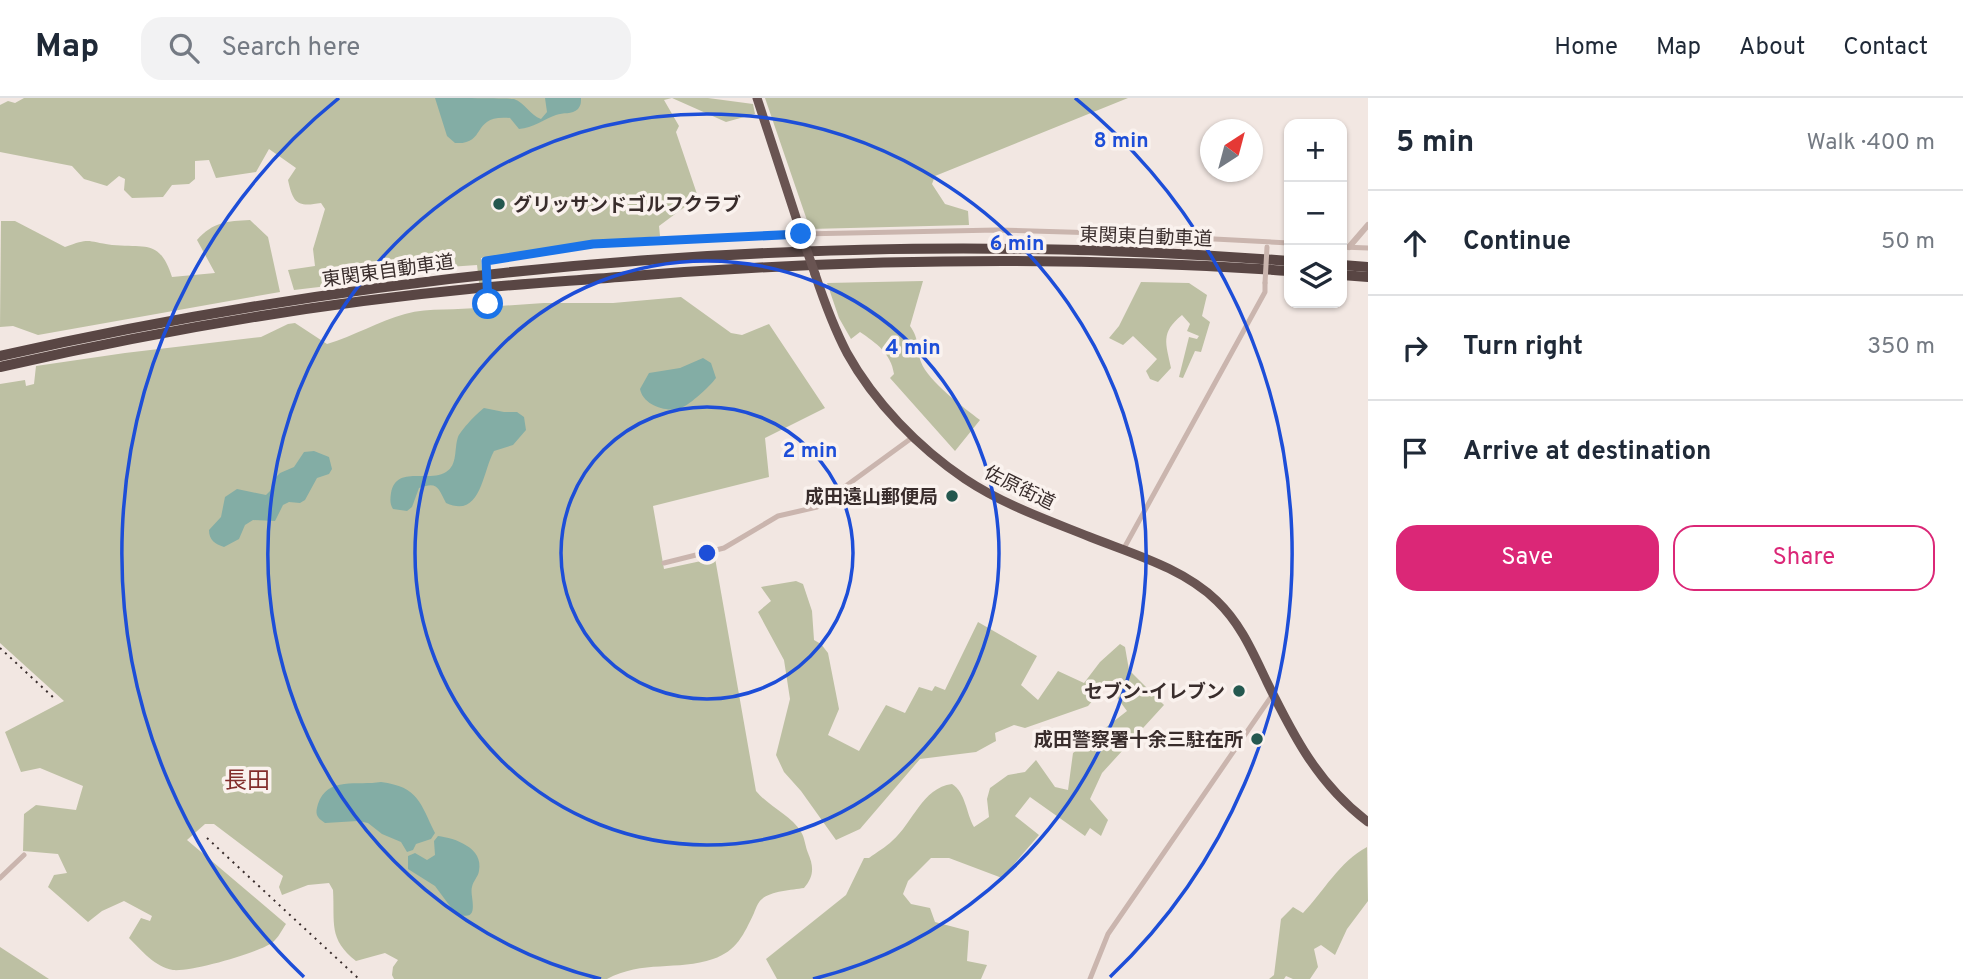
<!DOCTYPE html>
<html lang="en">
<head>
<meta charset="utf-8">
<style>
	:root { --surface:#fff; --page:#f2f2f3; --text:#1f2937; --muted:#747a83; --line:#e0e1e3; --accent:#db2777 }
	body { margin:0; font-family:Overpass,"Noto Sans JP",sans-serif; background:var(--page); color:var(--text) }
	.controls { position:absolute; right:21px; top:21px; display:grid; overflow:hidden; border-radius:14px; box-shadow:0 2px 5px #0004 }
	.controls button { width:63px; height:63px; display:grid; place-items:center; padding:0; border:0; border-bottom:2px solid var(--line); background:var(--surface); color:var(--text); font:35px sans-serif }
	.compass { position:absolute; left:1200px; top:21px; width:63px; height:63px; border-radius:50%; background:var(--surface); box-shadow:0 2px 5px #0004; rotate:36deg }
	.stop { position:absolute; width:21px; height:21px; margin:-16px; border:5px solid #1a73e8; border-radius:50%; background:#fff }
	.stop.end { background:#1a73e8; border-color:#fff; box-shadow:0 2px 7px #0008 }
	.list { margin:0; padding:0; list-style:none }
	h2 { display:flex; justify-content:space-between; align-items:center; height:91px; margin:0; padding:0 28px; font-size:30px }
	h2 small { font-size:23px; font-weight:400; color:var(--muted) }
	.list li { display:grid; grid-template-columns:46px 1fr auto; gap:21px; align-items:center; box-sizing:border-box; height:105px; padding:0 28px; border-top:2px solid var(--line) }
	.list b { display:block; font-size:26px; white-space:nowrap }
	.list em { font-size:23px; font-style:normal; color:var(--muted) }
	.actions { display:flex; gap:14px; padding:21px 28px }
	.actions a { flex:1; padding:16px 0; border:2px solid var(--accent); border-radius:21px; text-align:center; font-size:24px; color:var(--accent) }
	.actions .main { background:var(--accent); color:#fff }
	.icon { flex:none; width:38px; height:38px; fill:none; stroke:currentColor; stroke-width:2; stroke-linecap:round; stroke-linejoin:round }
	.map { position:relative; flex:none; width:1368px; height:881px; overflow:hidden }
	header { display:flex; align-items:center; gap:42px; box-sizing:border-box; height:98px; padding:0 35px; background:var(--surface); border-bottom:2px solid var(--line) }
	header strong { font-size:33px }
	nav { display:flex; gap:38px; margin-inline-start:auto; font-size:24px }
	.search { width:490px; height:63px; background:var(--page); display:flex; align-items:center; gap:18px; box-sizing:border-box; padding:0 24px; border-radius:21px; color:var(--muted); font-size:26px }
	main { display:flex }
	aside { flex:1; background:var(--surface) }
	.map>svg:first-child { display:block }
	.green { fill:#bdc0a3 }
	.water { fill:#83ada5 }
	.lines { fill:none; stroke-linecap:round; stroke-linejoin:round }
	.minor { stroke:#cab5ae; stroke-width:5 }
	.tertiary { stroke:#cab5ae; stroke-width:6 }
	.trunk { stroke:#695452; stroke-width:9 }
	.motorway { stroke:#594644; stroke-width:10 }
	.rail { stroke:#392d2c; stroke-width:2; stroke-dasharray:2 5; stroke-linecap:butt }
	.minor-bridge { stroke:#cab5ae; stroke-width:5 }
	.trunk-bridge { stroke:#695452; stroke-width:9 }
	.route { stroke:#1a73e8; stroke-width:9 }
	.ring { fill:none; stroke:#1d4ed8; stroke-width:3.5 }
	.poi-dot { fill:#24584f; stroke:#faf2ee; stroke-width:2.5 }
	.labels { text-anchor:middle; stroke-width:7; stroke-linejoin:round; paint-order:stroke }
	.poi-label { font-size:19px; font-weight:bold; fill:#392d2c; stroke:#faf2ee; text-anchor:end }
	.street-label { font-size:19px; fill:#392d2c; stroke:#faf2ee }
	.quarter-label { font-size:23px; fill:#822d2b; stroke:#faf2ee }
	.centre { fill:#1d4ed8; stroke:#faf2ee; stroke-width:3.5 }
	.ring-label { font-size:21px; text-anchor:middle; font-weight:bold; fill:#1d4ed8; stroke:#faf2ee; stroke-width:7; stroke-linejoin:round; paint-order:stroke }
</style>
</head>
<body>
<header>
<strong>Map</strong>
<div class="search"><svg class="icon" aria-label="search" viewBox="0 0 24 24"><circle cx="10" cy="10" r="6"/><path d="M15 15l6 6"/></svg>Search here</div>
<nav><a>Home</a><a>Map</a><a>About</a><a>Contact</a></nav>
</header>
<main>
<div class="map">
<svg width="1368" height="881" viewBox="0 0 1368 881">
	<rect width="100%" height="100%" fill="#f2e7e2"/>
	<g class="green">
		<path d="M24 0H672L664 2 679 28 676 34 698 99 659 128 660 138 565 147 481 160 485 209 544 205H613L681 199 731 235 742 237 769 226 825 310 765 340 769 379 653 408 664 471 715 460 756 693C769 709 791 717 801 734 805 740 805 748 808 755 814 769 814 778 804 790 792 792 771 793 762 801 758 804 756 810 754 815 744 836 737 853 713 861 678 873 642 862 607 881H394L392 877 393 869 398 862 385 855 356 863C328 841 335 825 333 792L329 785 308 787 282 797 279 789 283 778 214 726H205L187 742 286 826C282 832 278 840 273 844 259 855 191 874 173 872 155 869 142 853 129 840L141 820 150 823 152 818 124 803 102 813 88 824 48 789 54 777 67 775 58 756 23 753 24 716 36 707 76 712 83 688 40 670 21 674 5 634 64 603 0 545V286L25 282 26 288 34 286 36 268 125 255 261 239 288 226 295 225 327 246C354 238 379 223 405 216 430 209 457 213 482 209L477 167 392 173 361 184 294 192 288 172 315 168 313 151 325 111 321 105C298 109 293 106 288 82L296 70 269 51 256 74 216 80 209 62 195 63V81L189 86 172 87 163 99 132 100 124 92 125 81 119 78 107 88 84 81 72 68 0 54V7L8 3 15 5Z"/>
		<path d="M672 0H708L753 6 755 16 726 24Z"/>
		<path d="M765 0H1128L935 78 932 86 945 106 968 113 969 127 810 131Z"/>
		<path d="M250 122 268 139 280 194 38 237 13 228 0 229 1 123H15L65 149C92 139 87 144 112 147 145 150 160 141 172 179L215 175 197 142C213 124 227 123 250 122Z"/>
		<path d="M923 183 910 228C920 242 916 250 921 264 928 283 963 309 980 322L955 353 890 280 894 276C891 255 876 245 860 234L851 241 839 220 827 185Z"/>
		<path d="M1141 184 1189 185 1207 197 1202 218 1210 224 1201 254 1195 253 1183 280 1179 279 1189 239 1197 241 1199 238 1187 233 1190 226 1182 217C1160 235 1166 245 1171 270L1158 284 1150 281 1146 273 1157 261 1133 238 1123 247 1109 240 1119 228Z"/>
		<path d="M796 483 803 486 812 513 814 542 821 546 828 555 839 611 828 637 859 653 886 607 905 615 919 589 932 593 935 588 945 592 978 524 1037 558 1021 587 1038 602 1058 573 1084 585 1100 564 1120 546 1125 549 1129 572 1164 607 1102 675 1090 701 1108 722 1101 738 1090 730 1085 738 1030 699 1015 718 1039 737 1002 780 949 760H931L908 783 903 796 911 806 930 810 935 824 969 833 967 863 987 867 981 881H777L766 861 846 797 864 760H869C877 754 886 749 892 743 913 725 922 690 952 686 966 695 966 715 974 729L989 719 987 701 990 690 1008 677 1025 674 1036 662 1055 689 1068 692 1073 655 1127 613 1107 586 1088 608 1025 630 1014 627 995 635 996 643 976 654 920 661 860 731 836 742 801 693 784 674 776 657 790 601 784 562 758 514 771 503 761 489Z"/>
		<path d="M1367 749 1368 803 1347 831 1335 857 1321 847 1314 851 1318 869 1310 881H1293L1286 878 1284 881H1269L1274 877 1281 821 1293 809 1303 815C1324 793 1339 764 1367 749Z"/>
		<path d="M0 849 49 881H0Z"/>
	</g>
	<g class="water">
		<path d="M435 0C449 0 505 0 514 1 525 5 530 17 541 21L547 14 545 0H581C581 5 581 7 578 11 572 17 563 14 556 17 544 21 533 30 519 31L510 20C470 16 488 47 455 45L447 38Z"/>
		<path d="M703 260 711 265 716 280C710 288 691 306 681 310 666 315 643 307 640 291L649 275 680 270Z"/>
		<path d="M484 310 504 314H517L524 319 526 332 513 347 494 353C482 375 481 421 446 405 438 390 438 383 419 390L412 409 407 413 393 411C390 406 390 402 391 395 396 367 428 385 446 374 458 367 454 350 458 339 461 332 477 315 484 310Z"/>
		<path d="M314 353 329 359 332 371 329 376 317 380 305 402 300 405 289 404 283 407 275 423 253 422 245 427 239 441 224 449C215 446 209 442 209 432L221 419 225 399 237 391 266 397 270 393 275 380 280 375 294 369 304 354Z"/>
		<path d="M381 684C419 689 420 705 435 735L431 741 416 746 413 752 407 754 401 744 382 736 368 725 358 723 325 725C316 719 315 716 318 706 327 678 358 688 381 684Z"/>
		<path d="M438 738C455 740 484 750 479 773 478 779 473 783 472 789 469 798 483 827 455 815L435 788 408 771V758L415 755 427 762 435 757 434 743Z"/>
	</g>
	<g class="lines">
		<g class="minor">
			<path d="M1342 149 1368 150"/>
			<path d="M485 167 486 163 593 146 801 136 997 132 1099 135 1289 145"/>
			<path d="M1123 452 1265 194V185"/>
			<path d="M664 465 724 450 778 418 817 409 913 339"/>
			<path d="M0 780 24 757"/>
			<path d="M1090 881 1108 836 1273 596"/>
		</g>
		<path class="tertiary" d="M1349 149 1368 127"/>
		<g class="trunk">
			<path d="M757 0 804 144"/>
			<path d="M815 176C824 203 834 230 847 255 874 304 919 350 965 381 1004 407 1048 422 1090 439 1133 456 1183 470 1217 503 1241 526 1253 555 1267 584 1294 639 1318 686 1368 724"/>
		</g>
		<g class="motorway">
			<path d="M1342 167 1368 169"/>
			<path d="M1342 177 1368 179"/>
			<path d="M0 258C420 163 860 130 1289 163"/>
			<path d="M0 269C154 234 312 206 469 191 519 186 569 183 619 179 841 161 1066 157 1289 173"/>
		</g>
		<g class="rail">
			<path d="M0 550 55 601"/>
			<path d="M207 740 359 881"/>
		</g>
		<g class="minor-bridge">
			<path d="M485 167 488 206"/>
			<path d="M1265 185 1267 149"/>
		</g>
		<path class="trunk-bridge" d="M804 144 815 176"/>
	</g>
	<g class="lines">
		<path class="route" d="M488 206 486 163 593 146 801 136"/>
	</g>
	<g class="ring">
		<circle cx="707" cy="455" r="146"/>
		<circle cx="707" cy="455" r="292"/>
		<path d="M601 881A439 439 0 1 1 813 881"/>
		<path d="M304 879A585 585 0 0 1 339 0M1075 0A585 585 0 0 1 1110 879"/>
	</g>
	<g class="poi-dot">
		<circle cx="499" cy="106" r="7"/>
		<circle cx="952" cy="398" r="7"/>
		<circle cx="1239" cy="593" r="7"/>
		<circle cx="1257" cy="641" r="7"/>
	</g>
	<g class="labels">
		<g class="poi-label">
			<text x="513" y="113" text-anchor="start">グリッサンドゴルフクラブ</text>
			<text x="938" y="405">成田遠山郵便局</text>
			<text x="1225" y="600">セブン-イレブン</text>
			<text x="1243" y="648">成田警察署十余三駐在所</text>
		</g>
		<g class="street-label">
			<text transform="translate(1146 138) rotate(2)" y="7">東関東自動車道</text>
			<text transform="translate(388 172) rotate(-8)" y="7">東関東自動車道</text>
			<text transform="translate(1020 389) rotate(26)" y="7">佐原街道</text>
		</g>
		<g class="quarter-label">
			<text x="247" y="690">長田</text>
		</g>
	</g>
	<circle cx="707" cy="455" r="10" class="centre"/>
	<g class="ring-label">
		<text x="1121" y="49">8 min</text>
		<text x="1017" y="152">6 min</text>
		<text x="913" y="256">4 min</text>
		<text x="810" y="359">2 min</text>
	</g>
</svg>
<div class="controls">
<button>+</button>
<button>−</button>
<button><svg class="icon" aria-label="layers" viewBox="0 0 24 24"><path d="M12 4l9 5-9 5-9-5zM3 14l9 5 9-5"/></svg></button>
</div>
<svg class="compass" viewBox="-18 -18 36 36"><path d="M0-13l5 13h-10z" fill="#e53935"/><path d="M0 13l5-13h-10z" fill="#747a83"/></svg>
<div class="stop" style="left:488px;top:206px"></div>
<div class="stop end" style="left:801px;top:136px"></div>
</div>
<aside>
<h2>5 min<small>Walk · 400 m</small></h2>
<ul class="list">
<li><svg class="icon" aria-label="ahead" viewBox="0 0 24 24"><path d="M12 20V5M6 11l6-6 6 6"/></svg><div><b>Continue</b></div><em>50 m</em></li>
<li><svg class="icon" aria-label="right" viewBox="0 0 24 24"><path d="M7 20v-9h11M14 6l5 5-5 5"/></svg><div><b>Turn right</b></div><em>350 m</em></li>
<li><svg class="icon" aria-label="arrive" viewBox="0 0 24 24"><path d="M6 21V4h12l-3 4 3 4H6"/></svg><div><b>Arrive at destination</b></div></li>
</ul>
<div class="actions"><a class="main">Save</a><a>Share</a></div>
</aside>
</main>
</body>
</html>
